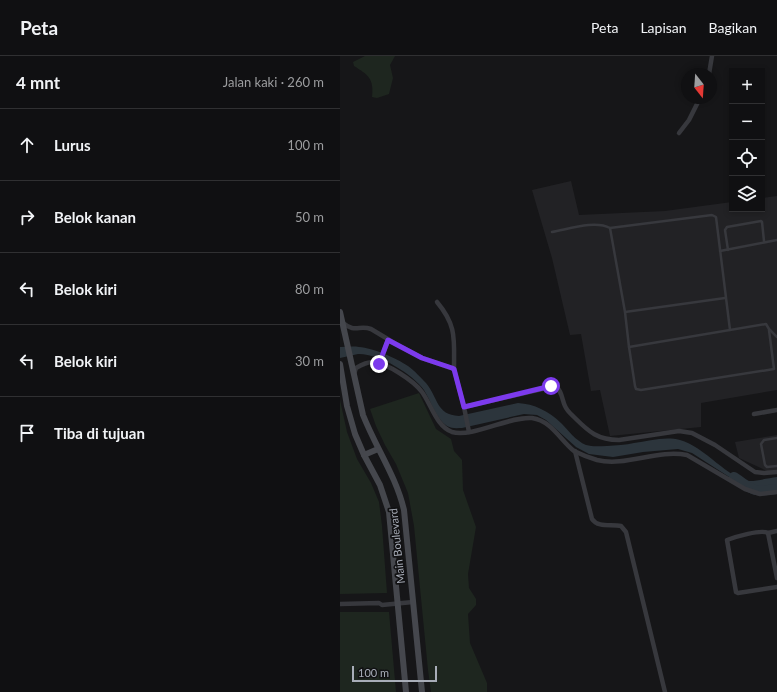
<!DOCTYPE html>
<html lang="id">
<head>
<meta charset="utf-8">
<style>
	:root { --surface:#101012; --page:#19191b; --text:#f1f3f6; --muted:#9c9d9f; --line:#303032 }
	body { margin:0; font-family:Lato,sans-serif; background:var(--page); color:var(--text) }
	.controls { position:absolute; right:12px; top:12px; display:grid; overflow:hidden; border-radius:0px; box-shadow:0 2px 6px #0003 }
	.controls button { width:36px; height:36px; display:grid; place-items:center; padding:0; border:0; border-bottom:1px solid var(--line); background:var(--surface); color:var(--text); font:20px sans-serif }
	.compass { position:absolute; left:341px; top:12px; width:36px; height:36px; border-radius:50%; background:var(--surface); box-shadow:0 2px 6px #0003; rotate:163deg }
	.scale { position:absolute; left:12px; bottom:10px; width:85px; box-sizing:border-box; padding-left:4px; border:2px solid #a8adb8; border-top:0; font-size:11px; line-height:14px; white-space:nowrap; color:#a8adb8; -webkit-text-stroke:3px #111113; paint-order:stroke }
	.stop { position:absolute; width:12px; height:12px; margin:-9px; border:3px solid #7c3aed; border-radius:50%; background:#fff }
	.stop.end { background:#7c3aed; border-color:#fff; box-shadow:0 1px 4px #0008 }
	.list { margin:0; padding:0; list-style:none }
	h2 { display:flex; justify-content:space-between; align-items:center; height:52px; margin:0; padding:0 16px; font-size:17px }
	h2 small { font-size:13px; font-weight:400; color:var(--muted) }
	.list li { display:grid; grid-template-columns:26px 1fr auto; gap:12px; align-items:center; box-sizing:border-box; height:72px; padding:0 16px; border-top:1px solid var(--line) }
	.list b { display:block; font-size:15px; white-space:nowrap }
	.list em { font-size:13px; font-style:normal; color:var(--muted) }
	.icon { flex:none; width:22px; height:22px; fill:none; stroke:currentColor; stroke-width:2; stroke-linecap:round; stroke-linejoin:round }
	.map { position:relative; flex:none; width:437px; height:636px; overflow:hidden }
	header { display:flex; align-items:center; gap:24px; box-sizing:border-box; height:56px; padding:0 20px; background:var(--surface); border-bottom:1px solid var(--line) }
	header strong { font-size:19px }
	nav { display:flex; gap:22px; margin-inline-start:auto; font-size:14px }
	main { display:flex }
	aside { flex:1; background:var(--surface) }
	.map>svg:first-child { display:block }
	.built { fill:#222225 }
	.green { fill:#1e261f }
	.water { fill:#2c353c }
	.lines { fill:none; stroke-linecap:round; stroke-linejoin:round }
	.river { stroke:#2c353c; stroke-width:10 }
	.service { stroke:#37383d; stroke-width:2.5 }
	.minor { stroke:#37383d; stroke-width:4.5 }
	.secondary { stroke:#45474d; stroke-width:6 }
	.route { stroke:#7c3aed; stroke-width:5 }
	.labels { text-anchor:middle; stroke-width:3.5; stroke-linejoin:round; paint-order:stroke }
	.street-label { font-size:11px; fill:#a8adb8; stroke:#111113 }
</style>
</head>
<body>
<header>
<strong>Peta</strong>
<nav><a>Peta</a><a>Lapisan</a><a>Bagikan</a></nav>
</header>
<main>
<aside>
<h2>4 mnt<small>Jalan kaki · 260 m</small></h2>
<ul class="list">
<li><svg class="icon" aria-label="ahead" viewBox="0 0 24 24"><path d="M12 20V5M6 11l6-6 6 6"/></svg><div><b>Lurus</b></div><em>100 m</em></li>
<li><svg class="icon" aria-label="right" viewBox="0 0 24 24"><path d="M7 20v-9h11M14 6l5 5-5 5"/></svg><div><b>Belok kanan</b></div><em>50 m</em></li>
<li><svg class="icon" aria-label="left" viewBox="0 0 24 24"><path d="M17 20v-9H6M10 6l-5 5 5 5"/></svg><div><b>Belok kiri</b></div><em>80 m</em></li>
<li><svg class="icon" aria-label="left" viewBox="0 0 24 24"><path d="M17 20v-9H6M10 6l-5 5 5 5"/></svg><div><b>Belok kiri</b></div><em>30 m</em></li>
<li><svg class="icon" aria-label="arrive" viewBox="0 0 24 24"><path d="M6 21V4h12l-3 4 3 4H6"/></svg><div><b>Tiba di tujuan</b></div></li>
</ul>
</aside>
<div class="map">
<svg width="437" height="636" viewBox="0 0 437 636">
	<rect width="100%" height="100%" fill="#161618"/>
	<g class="built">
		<path d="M231 125 239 159 325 155 392 146V153H422V142L437 140V334L361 347V371L270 380 260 334 251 335 241 278 230 279 212 202 192 134Z"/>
		<path d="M437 379V416L427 415 399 402 395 386Z"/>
	</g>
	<g class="green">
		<path d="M25 0H55L50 9 53 22 49 38 37 42 32 41C34 22 28 19 14 10L13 6Z"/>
		<path d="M79 337 96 373 111 383 114 395 122 404 123 434 136 471 128 518 129 532 136 543V549L128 558 130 587 147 627V636H91L88 614 74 470 68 437 56 408 45 389 36 370 30 353Z"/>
		<path d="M0 344 7 376 17 403 31 427 39 446 42 470 47 537 0 538Z"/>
		<path d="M0 556H49L56 636H0Z"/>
	</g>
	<path class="water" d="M0 291C6 291 13 290 19 291 33 292 56 302 68 310 74 314 81 322 86 327 98 341 96 359 119 360L178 347C194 348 209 355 221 367 228 374 236 385 246 389 253 391 260 390 267 390 276 389 286 389 294 387 309 385 325 380 340 384 364 390 389 424 410 425 418 425 428 422 437 421V433L415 432 397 426 352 397 338 393 303 396 273 401 249 398 236 391 206 364 197 359 184 358 122 372C118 372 112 373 107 370 96 363 91 345 84 334 73 318 38 297 18 298 12 299 6 301 0 302Z"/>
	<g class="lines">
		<path class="river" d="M394 421C414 434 411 437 437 433"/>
		<g class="service">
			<path d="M270 172 372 159 376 161 390 274"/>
			<path d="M212 176C229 173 255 164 270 172L285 256 289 291 426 268 429 273 437 281"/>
			<path d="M388 194 385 174 387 171 421 165 422 166 424 185"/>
			<path d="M380 195 437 184"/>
			<path d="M285 256 385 242"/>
			<path d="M289 291 295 330 296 333 301 334 434 313 429 274"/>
			<path d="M437 382 424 384 421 388 425 409 427 411 437 410"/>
		</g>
		<g class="minor">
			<path d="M369 18 372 0"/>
			<path d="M339 77 349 64 360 42"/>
			<path d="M97 246C117 270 114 283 114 313"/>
			<path d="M3 267C15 277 19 269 31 273L56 288 82 302 114 313 124 351 129 376"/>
			<path d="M39 308 48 284"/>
			<path d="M14 318 16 312C21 309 27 306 33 306 47 307 74 325 82 336 91 348 96 370 112 376 133 382 169 360 192 362 212 365 220 384 234 395 240 398 250 402 257 404 286 411 317 393 347 399L405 433 420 438 437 436"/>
			<path d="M124 351 215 330C222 334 222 344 225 350 227 355 231 358 235 362 249 376 258 384 279 384L339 375 352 377 375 389 415 416 424 417 437 416"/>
			<path d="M414 358 437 354"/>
			<path d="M235 395 252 463C258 472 271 468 281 470L286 476 325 636"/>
			<path d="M428 477 437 475"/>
			<path d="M437 522 428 477C421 473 395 481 387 484L396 536 398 537 437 531"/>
			<path d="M0 548 39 547 42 549 73 546"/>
		</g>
		<g class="secondary">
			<path d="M0 256 23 359C36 392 56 420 64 454L82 636"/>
			<path d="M0 308 7 350 15 378 24 399 40 429 49 456 66 636"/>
			<path d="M24 399 38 393"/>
		</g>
	</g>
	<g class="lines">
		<path class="route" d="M39 308 48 284 82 302 112 312 114 313 124 351 211 330"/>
	</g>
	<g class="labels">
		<g class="street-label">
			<text transform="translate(57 490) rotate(-96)" y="4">Main Boulevard</text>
		</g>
	</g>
</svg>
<div class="controls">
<button>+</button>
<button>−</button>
<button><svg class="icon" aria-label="locate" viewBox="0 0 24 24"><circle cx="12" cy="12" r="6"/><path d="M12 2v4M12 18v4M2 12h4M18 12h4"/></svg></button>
<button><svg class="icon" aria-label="layers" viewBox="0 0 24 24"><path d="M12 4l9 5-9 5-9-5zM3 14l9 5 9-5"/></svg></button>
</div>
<svg class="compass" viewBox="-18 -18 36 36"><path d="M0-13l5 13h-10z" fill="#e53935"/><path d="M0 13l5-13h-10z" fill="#9c9d9f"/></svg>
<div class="scale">100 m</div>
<div class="stop" style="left:211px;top:330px"></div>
<div class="stop end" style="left:39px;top:308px"></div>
</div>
</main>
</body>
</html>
